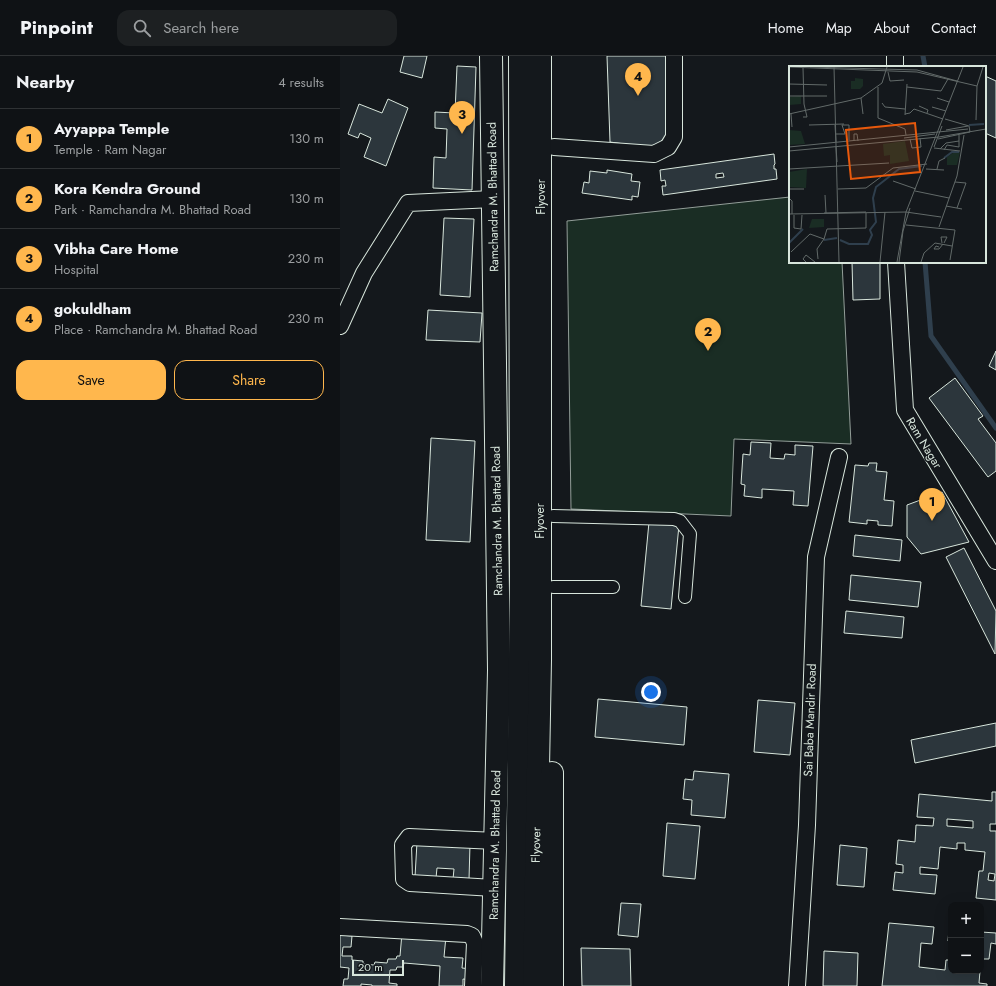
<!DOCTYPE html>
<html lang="en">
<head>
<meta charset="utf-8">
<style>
	:root { --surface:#0f1215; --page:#1d2022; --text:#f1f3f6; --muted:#9b9ea0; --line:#2f3234; --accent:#ffb74d }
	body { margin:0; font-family:Jost,sans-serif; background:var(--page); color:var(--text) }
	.controls { position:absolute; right:12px; bottom:12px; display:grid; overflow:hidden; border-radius:8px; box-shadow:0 4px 16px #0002 }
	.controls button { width:36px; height:36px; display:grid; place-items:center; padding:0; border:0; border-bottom:1px solid var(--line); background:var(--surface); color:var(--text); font:20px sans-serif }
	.scale { position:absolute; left:12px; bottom:10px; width:52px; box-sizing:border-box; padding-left:4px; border:2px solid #d8e6dc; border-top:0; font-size:11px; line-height:14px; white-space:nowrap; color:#d8e6dc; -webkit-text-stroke:3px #14181c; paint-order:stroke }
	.you { position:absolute; left:311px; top:636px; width:14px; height:14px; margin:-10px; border:3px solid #fff; border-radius:50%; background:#1a73e8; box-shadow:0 0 0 6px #1a73e833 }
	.badge { display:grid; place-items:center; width:26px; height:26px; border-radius:50%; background:var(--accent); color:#111; font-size:13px; font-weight:700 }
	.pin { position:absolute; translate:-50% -33px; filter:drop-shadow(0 1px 2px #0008) }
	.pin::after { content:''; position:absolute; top:21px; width:14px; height:12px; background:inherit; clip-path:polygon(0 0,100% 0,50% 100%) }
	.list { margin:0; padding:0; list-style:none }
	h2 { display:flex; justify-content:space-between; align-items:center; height:52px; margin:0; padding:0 16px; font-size:17px }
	h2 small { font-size:13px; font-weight:400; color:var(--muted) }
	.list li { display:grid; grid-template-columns:26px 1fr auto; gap:12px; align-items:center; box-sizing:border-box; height:60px; padding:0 16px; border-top:1px solid var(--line) }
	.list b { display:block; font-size:15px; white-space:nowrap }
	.list p { margin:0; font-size:13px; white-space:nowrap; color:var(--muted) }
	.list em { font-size:13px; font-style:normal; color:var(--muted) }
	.actions { display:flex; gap:8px; padding:12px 16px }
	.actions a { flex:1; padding:9px 0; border:1px solid var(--accent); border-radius:12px; text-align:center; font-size:14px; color:var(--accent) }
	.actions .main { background:var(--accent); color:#111 }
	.icon { flex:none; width:22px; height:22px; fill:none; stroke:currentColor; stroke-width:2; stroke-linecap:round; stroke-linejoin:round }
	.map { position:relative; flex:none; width:656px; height:930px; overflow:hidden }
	header { display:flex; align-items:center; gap:24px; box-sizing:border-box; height:56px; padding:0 20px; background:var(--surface); border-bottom:1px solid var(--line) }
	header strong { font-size:19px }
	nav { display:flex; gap:22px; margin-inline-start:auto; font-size:14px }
	.search { width:280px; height:36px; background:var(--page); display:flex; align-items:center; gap:10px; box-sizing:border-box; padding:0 14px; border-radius:12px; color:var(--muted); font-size:15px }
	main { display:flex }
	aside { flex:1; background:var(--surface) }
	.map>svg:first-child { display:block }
	.green { fill:#1a2d24; stroke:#939e99 }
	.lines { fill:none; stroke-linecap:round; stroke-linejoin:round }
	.stream { stroke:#2f3f4d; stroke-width:5 }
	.building { fill:#2c363c; stroke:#d8e6dc; fill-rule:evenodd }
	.pedestrian-casing { stroke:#d8e6dc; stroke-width:14 }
	.minor-casing { stroke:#d8e6dc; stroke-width:18 }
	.secondary-casing { stroke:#d8e6dc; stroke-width:24 }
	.pedestrian { stroke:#14181c; stroke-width:12 }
	.minor { stroke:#14181c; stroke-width:16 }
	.secondary { stroke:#14181c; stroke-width:22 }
	.labels { text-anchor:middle; stroke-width:3; stroke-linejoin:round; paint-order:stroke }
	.street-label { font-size:12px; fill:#d8e6dc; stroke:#14181c }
	.inset-river { fill:none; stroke:#2f3f4d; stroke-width:2 }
	.inset-road { fill:none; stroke:#626a69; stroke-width:1 }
	.view { fill:#e8590c; fill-opacity:0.15; stroke:#e8590c; stroke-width:2 }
	.inset-edge { fill:none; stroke:#d8e6dc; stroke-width:2 }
</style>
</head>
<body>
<header>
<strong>Pinpoint</strong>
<div class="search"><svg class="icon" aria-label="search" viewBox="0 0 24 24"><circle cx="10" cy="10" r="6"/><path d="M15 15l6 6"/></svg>Search here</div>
<nav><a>Home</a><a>Map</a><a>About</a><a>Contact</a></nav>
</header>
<main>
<aside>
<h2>Nearby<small>4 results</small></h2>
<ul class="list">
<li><span class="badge">1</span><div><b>Ayyappa Temple</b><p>Temple · Ram Nagar</p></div><em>130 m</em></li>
<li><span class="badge">2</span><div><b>Kora Kendra Ground</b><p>Park · Ramchandra M. Bhattad Road</p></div><em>130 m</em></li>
<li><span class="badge">3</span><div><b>Vibha Care Home</b><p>Hospital</p></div><em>230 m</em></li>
<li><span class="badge">4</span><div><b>gokuldham</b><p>Place · Ramchandra M. Bhattad Road</p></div><em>230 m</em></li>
</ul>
<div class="actions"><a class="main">Save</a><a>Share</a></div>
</aside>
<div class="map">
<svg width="656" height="930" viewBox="0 0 656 930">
	<rect width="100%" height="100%" fill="#14181c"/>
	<path class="green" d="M450 141V206H502L511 388 394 383 391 460 231 453 227 165Z"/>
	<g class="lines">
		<g class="stream">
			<path d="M583 0 585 11"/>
			<path d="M585 206 591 280 656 372"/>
		</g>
	</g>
	<g class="building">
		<path d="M64 0H87L82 22 60 16Z"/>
		<path d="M267 0H328V79L313 92 270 86Z"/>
		<path d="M117 10 136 11 132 134 93 132 94 101 106 102 107 73 95 72V56L115 57Z"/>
		<path d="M645 20 656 25V82L645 77Z"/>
		<path d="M48 43 68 52 46 110 24 101 31 82 20 77 18 82 8 78 19 48 42 57Z"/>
		<path d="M434 98 435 108 434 109V113H436L437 123 323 139 322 130H326L325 124 321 125 320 114ZM383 117 384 121 376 122V118Z"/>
		<path d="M267 114 292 118 291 125 300 126 298 141 292 140V144L242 137 244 126 249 127 250 115 267 117Z"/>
		<path d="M104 162 134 163 130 241 100 239Z"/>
		<path d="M512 206H540V243L513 244Z"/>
		<path d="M88 254 142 257 140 286 86 284Z"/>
		<path d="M656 295V314L649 310Z"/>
		<path d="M615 322 643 360 638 363 656 387V415L648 421 589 342Z"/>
		<path d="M91 382 135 385 130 486 86 484Z"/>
		<path d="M411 386 431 387 430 402 444 403 445 398 455 399V389L473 390 468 450 453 449 454 435 422 433V442L404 440 405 429 401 428 403 398 410 399Z"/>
		<path d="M529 407H537L536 415 547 416 544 444 554 445 552 470 538 469V465L527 464V468L509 466 515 409 528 410Z"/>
		<path d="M602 436 629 486 581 498 567 481V449Z"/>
		<path d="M309 466 339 469 331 553 301 550Z"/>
		<path d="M515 479 562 484 560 505 513 500Z"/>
		<path d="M624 492 656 555 655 598 606 501Z"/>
		<path d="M511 519 581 526 578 551 509 544Z"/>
		<path d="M506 555 564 561 562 582 504 577Z"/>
		<path d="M258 643 347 651 344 689 255 681Z"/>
		<path d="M418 644 455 647 450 699 414 696Z"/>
		<path d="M656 667V690L575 707 571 684Z"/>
		<path d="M354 715 389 718 385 762 351 759 352 744 343 743 345 723 353 724Z"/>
		<path d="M652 736H656V768H650V775H656V844L636 842 639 815H643L645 796 625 794V787H617V793L600 791 598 813 580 811V818L597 819 595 838 553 834 555 816 563 817V809L556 808 558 784 575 786 576 769 593 770 594 762 577 761 579 738 652 745ZM607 763 633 765V772L607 770ZM649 817 655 818 654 825 648 824Z"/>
		<path d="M327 767 360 770 355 823 323 820Z"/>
		<path d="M77 786 130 788 129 824 113 823 114 813 97 812 96 822 75 821Z"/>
		<path d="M500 789 527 792 524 831 497 829Z"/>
		<path d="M281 847 301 848 298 881 278 879Z"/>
		<path d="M549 867 594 871 592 888 581 887 579 911 605 914 606 904H611V915H640L639 927 647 928V930H542Z"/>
		<path d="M609 873H611V885H608Z"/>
		<path d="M641 876 656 877V888L651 887 649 903H642L641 909Z"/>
		<path d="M62 877 106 880 104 901 123 902 122 912 131 913 130 924 123 923V930H99L100 910 64 907 63 911H57L56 914H50L49 927 57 928V930H32V929L21 928V930H3L4 923H8L9 912 0 911V879L12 880 11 891H3L2 900H12V904L23 905V908L34 909 35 906 47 907 48 903H56L57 900H60Z"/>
		<path d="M241 892 290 893 291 930H242Z"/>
		<path d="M484 895 518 897 517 930H483Z"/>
	</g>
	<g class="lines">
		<g class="pedestrian-casing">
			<g id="pedestrian">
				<path d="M213 460 334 463 340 465 350 478 345 541"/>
				<path d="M213 531H273"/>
			</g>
		</g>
		<g class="minor-casing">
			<g id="minor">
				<path d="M555 0V11"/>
				<path d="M214 91 314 98 328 91 334 81V0"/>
				<path d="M556 206 565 354 656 505"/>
				<path d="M0 270 24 217 68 147 153 143"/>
				<path d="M154 832 70 827 64 823 63 789 69 781 156 785"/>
				<path d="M0 871 127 878 132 880 135 887 133 930"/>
				<path d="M457 930 467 769 476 501 499 401"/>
			</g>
		</g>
		<g class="secondary-casing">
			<g id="secondary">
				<path d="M151 0 159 614 152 930"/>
				<path d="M176 930 181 520 180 0"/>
				<path d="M194 930 200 604V0"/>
				<path d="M212 930V717"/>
			</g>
		</g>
		<use href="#pedestrian" class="pedestrian"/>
		<use href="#minor" class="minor"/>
		<use href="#secondary" class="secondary"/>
	</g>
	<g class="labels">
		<g class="street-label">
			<text transform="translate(153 141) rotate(-91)" y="4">Ramchandra M. Bhattad Road</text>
			<text transform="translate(201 141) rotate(-90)" y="4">Flyover</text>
			<text transform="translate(584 387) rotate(59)" y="4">Ram Nagar</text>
			<text transform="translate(157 465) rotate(-91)" y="4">Ramchandra M. Bhattad Road</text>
			<text transform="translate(200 465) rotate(-90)" y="4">Flyover</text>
			<text transform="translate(470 664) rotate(-88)" y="4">Sai Baba Mandir Road</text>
			<text transform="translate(155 789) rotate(-89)" y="4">Ramchandra M. Bhattad Road</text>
			<text transform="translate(196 789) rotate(-89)" y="4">Flyover</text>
		</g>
	</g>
	<g transform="translate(449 10)">
		<rect width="197" height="197" fill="#14181c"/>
		<path d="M66 12 74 13V20L71 23H62V15H66ZM12 30V38L0 39V31ZM0 64 12 65 16 78 0 79ZM116 75 120 95 101 98V89L95 90 94 78ZM171 86 168 99H158V91L164 87ZM18 103 17 122 0 121V106ZM23 153H35V161L20 162Z" fill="#1a2d24"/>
		<path class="inset-river" d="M180 59 195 58M155 92 163 86H170M35 174 48 172M51 174 60 178H79L83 169 81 164 87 156 84 132 87 121 110 103 133 100M0 177 14 163"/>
		<path class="inset-road" d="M0 1 128 6 188 20M21 1 128 4 168 15M45 1 50 196M14 2 15 38 18 51H14M99 6 101 15 115 14M0 18 38 19M89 21V52L116 63 117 69M118 21 152 25 159 13M0 30H38M72 32 74 48M148 32 160 36M93 37 96 41 116 43M130 40 139 44 138 47M143 41 157 45M0 48 72 32 93 17 98 1M2 48 3 61M116 48 121 47 125 43 154 53M116 49 118 18M156 53 180 60M187 54 188 20 194 1M20 59 55 58M46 59 47 76M157 64 179 60M46 68H56L53 59H60V74M115 72 146 68M121 73 123 82 132 81 131 72M149 73 181 66 180 60M65 75V68H68L69 75M0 81 179 63M47 81 48 96M145 81 153 60M145 82 171 85M151 83 157 77 170 75V69M155 84 158 79 170 81V75M0 85 150 71 197 63M0 103 100 97M137 103 155 104M148 103 150 95 156 92M104 115 127 123M166 116 177 117 168 142M0 123H15M49 123 77 122 104 102 138 98M126 125 160 132M36 129 37 147M0 132 3 135V148M157 140 173 143M35 147 77 146M0 148 117 146 152 151M5 149V162L12 163 13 149M117 159 166 164 161 194M150 161 168 110 175 69M153 177 152 171H158L155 177M150 181 147 180 145 183H150L154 178M2 186 21 168 35 173 38 163 77 162V147M29 193 28 183 35 173M17 196 14 193 17 189 26 196M91 196 96 146M108 196 117 146 174 1M110 196 114 165 121 142M132 196 135 187 146 177 163 180"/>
		<path class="view" d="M126 57 131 106 62 113 57 64Z"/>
		<rect width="197" height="197" class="inset-edge"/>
	</g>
</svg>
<div class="controls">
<button>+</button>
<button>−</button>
</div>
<div class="scale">20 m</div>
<div class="you"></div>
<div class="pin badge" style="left:592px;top:465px">1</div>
<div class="pin badge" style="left:368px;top:295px">2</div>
<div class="pin badge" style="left:122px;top:78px">3</div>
<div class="pin badge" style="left:298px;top:40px">4</div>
</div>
</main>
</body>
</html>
